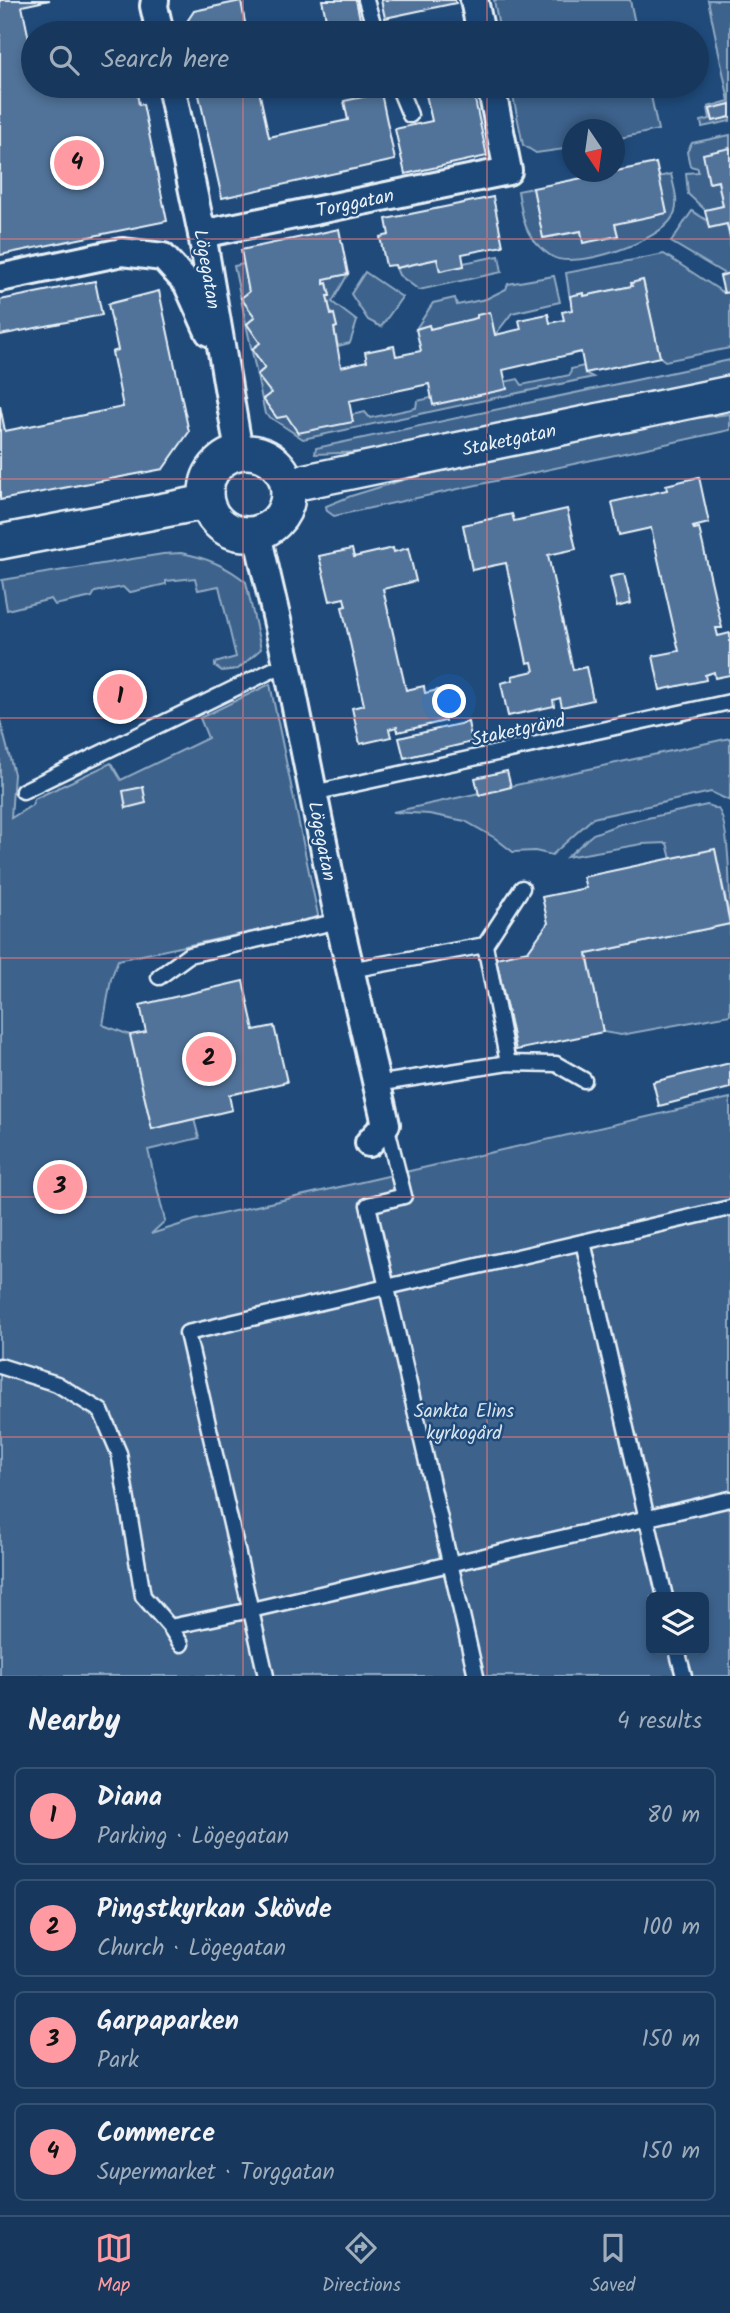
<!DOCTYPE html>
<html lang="en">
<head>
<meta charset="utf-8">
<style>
	:root { --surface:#17385c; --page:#244365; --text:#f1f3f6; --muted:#9eacbb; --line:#365272; --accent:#ff9aa2 }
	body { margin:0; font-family:Kalam,sans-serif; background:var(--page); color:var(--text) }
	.controls { position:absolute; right:21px; bottom:21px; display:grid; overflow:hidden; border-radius:10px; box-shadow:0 4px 10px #0003 }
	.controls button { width:63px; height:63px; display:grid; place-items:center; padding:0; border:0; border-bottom:2px solid var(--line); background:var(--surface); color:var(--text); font:35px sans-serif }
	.compass { position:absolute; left:562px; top:119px; width:63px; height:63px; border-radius:50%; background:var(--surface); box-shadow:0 4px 10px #0003; rotate:167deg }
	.you { position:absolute; left:450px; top:702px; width:24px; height:24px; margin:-18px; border:5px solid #fff; border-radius:50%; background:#1a73e8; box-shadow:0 0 0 10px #1a73e833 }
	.badge { display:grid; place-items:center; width:46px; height:46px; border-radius:50%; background:var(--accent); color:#111; font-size:23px; font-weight:700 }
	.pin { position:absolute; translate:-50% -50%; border:4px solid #fff; box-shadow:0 2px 7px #0006 }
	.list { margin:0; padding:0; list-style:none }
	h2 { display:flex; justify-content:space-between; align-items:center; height:91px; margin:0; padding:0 28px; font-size:30px }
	h2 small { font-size:23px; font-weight:400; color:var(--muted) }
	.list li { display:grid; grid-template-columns:46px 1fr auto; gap:21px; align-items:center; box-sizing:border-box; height:98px; margin:0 14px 14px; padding:0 14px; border:2px solid var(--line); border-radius:10px }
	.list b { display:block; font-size:26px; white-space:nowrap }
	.list p { margin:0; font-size:23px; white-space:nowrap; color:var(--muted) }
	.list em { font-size:23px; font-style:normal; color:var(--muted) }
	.icon { flex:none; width:38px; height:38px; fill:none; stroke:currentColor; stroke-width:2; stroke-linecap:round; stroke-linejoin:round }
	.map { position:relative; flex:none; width:730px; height:1676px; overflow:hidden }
	.search { position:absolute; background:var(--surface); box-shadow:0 4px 10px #0003; left:21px; right:21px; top:21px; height:77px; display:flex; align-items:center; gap:18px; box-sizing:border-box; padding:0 24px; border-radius:38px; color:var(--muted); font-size:26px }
	.sheet { height:539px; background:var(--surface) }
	nav { display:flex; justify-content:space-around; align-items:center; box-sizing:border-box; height:98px; border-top:2px solid var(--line); background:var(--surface); font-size:19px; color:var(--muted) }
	nav a { display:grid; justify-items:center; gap:4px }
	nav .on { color:var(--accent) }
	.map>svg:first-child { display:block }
	.green { fill:#3c628c; stroke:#92aac2; stroke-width:2; fill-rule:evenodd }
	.building { fill:#517399; stroke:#e8f1f8; stroke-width:2 }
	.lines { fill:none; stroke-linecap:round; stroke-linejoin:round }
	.service-casing { stroke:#e8f1f8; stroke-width:19 }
	.minor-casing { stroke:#e8f1f8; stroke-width:32 }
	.tertiary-casing { stroke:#e8f1f8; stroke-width:38 }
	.service { stroke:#1f4a7a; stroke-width:14 }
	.minor { stroke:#1f4a7a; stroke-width:26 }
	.tertiary { stroke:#1f4a7a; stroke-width:33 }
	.grid { fill:none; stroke:#dd787b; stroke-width:2; stroke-opacity:0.55 }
	.labels { text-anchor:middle; stroke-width:5; stroke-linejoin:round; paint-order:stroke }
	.street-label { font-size:19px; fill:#e8f1f8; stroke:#1f4a7a }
	.park-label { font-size:19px; fill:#d7e3ed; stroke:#1f4a7a }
</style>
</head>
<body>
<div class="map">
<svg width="730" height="1676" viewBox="0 0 730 1676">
	<rect width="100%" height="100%" fill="#1f4a7a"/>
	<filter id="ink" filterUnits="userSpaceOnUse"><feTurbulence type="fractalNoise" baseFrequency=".0143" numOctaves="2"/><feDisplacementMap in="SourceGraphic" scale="14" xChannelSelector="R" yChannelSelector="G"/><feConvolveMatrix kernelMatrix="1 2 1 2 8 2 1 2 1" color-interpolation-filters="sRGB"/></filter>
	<g filter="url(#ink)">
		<g class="green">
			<path d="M494 0H630L637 33H500Z"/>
			<path d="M708 0H730V104L710 109 713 121 730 117V121L702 127 701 121 710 119 708 107 729 101Z"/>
			<path d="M511 86H649L658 130 615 139 614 130H572V148L536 153 523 145Z"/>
			<path d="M730 135V148L709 183 718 181 723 206 705 210 688 194 686 173 698 172V168L690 166 687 152 692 143Z"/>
			<path d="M671 174C674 188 680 203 673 216 662 241 574 271 551 256 524 238 523 220 518 191L533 188 544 238 581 231 618 235 615 224 659 177Z"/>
			<path d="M692 211 708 221 727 224 730 238V273L725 274 671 242Z"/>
			<path d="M664 254 724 293 730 292V348L665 361 660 357 643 280 632 283V286L584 296 583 293 571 296 570 299 566 273Z"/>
			<path d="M499 256 502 272 419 290 399 275 396 268 437 259 440 271 464 266 463 263Z"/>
			<path d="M244 264 249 292 241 299 255 317 247 324 260 343 252 350 265 368 257 375 271 393 263 399 277 418 287 416 295 427 365 412 370 418 416 408 417 401 518 379 522 385 570 375 571 369 584 366 585 373 593 377 303 439 265 414 234 266Z"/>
			<path d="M365 272 402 297 381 327 368 320 351 294Z"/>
			<path d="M348 274 332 302 357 321 350 343 338 346 334 328 337 327 333 314 331 315 327 296 330 295 327 283 324 284V279Z"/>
			<path d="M554 276 560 302 512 313 495 335 490 313 477 318 430 329 429 325 416 329 433 303 455 298 457 305 486 299 506 289 508 284Z"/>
			<path d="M730 360V375L434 439 365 452 315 454 316 448Z"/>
			<path d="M730 414V430L334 516 327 511 326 506 351 496 406 479 687 419Z"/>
			<path d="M181 553C204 557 228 567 246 582L261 649 238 669 222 671 215 666V663L236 657 219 586 198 590 195 578 166 581V584L131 592H128L123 587 95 592 92 597 55 605 51 599 7 610 2 580 163 554Z"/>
			<path d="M270 684 318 915 317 918 118 960 111 979 103 1025 130 1035 152 1129 194 1119 199 1138 148 1150 165 1221 151 1234 195 1220 730 1098V1676H0V720L14 774 11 818 32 805 34 799 111 763 121 780 208 738 200 718ZM651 1597H704V1650H651Z"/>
			<path d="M730 738V801L711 792 593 818 552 855 535 851 513 852 495 838 465 821 429 814 393 812Z"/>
			<path d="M707 805C708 805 717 809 718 809 730 824 730 895 730 919L715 850 671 859 667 843 642 844 567 857 593 834 620 824Z"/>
			<path d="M730 924V1015L621 1035 603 1032 587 954Z"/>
		</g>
		<g class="building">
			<path d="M0 0H50L22 6 30 44H33V86H136L139 105 143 104 167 221 0 255Z"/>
			<path d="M322 0H356L363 33H329Z"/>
			<path d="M381 0H455L456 3 385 18Z"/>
			<path d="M241 1 247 33H185L184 26 194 11Z"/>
			<path d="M80 25 81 27 101 28 113 33H67Z"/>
			<path d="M197 86H258L269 137 348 120 344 101 381 93 395 160 222 198Z"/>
			<path d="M424 86H472L487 156 405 174 395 129 432 121Z"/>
			<path d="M730 104V117L713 121 710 109Z"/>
			<path d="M730 148V238L727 224 709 228 705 210 723 206 718 181 709 183 703 154Z"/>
			<path d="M656 163 667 213 615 224 618 236 583 243 581 231 543 238 533 188Z"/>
			<path d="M493 197 503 246 462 254 464 266 440 271 437 259 396 268 395 265 386 266 380 237 389 235 386 219Z"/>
			<path d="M339 229 348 274 324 279V284L327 283 330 296H327L331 315 334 314 337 327 334 328 341 367 367 361 365 352 394 346 396 356 421 351 416 329 429 325 430 329 477 318V315L490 312 495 335 521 329 519 320 548 314 550 323 564 320 562 312 572 310 570 296 584 293V296L632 286 631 283 643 280 660 357 585 373 581 352 503 370 507 389 433 405 429 384 349 401 353 422 298 433 287 416 277 418 263 399 271 393 257 375 265 368 252 349 260 343 247 324 255 317 241 298 249 292 241 250Z"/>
			<path d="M730 273V292L724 293 720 276Z"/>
			<path d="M95 281 102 315 0 335V300Z"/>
			<path d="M159 291 189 432 163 469 0 500V406L5 431 123 407 112 352 118 350 108 304Z"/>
			<path d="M699 477 709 523 693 527 694 529 699 528 722 628H716L718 636 730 633V675L715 678 714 672 705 675 706 680 660 690 653 656 679 651 651 528 619 535 612 502 667 490 666 485Z"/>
			<path d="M567 509 576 549 548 555 573 670 586 667 593 700 562 707 560 698 553 700 554 706 508 716 501 683 513 680 512 676 534 671 532 662 527 663 506 563 472 570 463 525 512 514 514 521Z"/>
			<path d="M393 548 394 552 408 548 416 581 383 589 406 690 424 686 425 693 438 690 445 721 398 732 397 727 389 729 391 737 360 744 352 708 364 705 342 607 346 606 344 598 330 601 319 556 352 549 354 557Z"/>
			<path d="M624 574 631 603 617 607 610 577Z"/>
			<path d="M468 722 472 742 404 758 399 738Z"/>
			<path d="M507 771 511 787 479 795 475 778Z"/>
			<path d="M143 787 146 803 126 808 123 791Z"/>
			<path d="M715 849 730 924 587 954 603 1032 516 1050 496 958 528 951 548 923 542 897 586 888 583 877Z"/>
			<path d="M243 981 254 1030 274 1026 287 1082 229 1095 232 1110 152 1129 130 1035 146 1032 140 1005Z"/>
			<path d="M730 1063V1088L659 1106 653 1082Z"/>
		</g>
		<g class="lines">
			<g class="service-casing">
				<g id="service">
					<path d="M366 0 376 33"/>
					<path d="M398 86 410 115"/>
					<path d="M23 791 287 663"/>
					<path d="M313 793 730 702"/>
					<path d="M485 945 508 1063"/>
					<path d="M350 970 485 945 522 888"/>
					<path d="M159 977 189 955 339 921"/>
					<path d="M376 1084 508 1063 556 1064 584 1080"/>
					<path d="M386 1124 404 1196 368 1205 476 1676"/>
					<path d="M583 1242 665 1597"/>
					<path d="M0 1366 57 1384 101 1411 119 1453 143 1596 170 1627 181 1644"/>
					<path d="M170 1627 251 1610 730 1499"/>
					<path d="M677 1650 684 1676"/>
					<path d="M266 1676 187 1333 730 1208"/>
				</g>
			</g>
			<g class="minor-casing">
				<g id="minor">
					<path d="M155 0 154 6 160 33"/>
					<path d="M474 0 481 33"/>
					<path d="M171 86 202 234 239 452"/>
					<path d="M202 234 508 171 491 86"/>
					<path d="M0 278 122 252 163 257 187 283 209 332"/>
					<path d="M257 534 287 663 339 921 386 1124 369 1143"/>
				</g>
			</g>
			<g class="tertiary-casing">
				<g id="tertiary">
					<circle cx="247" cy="493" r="41"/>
					<path d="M288 485 730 393"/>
					<path d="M0 542 206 502"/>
				</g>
			</g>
			<use href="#service" class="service"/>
			<use href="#minor" class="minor"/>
			<use href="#tertiary" class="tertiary"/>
		</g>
	</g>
	<path class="grid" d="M243 0V33M487 0V33M243 86V1676M487 86V1676M0 239H730M0 479H730M0 718H730M0 958H730M0 1197H730M0 1437H730"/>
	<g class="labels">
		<g class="street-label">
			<text transform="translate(355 202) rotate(-12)" y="7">Torggatan</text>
			<text transform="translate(208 269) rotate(80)" y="7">Lögegatan</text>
			<text transform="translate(509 439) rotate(-12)" y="7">Staketgatan</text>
			<text transform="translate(518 729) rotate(-12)" y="7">Staketgränd</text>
			<text transform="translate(323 841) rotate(79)" y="7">Lögegatan</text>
		</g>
		<g class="park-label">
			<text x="464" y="1417">Sankta Elins<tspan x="464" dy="22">kyrkogård</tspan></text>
		</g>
	</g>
</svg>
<div class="controls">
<button><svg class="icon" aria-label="layers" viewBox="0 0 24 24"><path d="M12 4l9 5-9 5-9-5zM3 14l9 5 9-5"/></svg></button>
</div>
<svg class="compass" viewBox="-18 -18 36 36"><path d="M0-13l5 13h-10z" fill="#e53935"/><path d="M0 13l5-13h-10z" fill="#9eacbb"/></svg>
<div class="you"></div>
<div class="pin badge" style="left:120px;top:697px">1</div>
<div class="pin badge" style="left:209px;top:1059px">2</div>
<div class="pin badge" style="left:60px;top:1187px">3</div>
<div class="pin badge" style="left:77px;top:163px">4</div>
<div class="search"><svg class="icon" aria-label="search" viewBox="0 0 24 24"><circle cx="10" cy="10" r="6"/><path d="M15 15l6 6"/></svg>Search here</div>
</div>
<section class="sheet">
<h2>Nearby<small>4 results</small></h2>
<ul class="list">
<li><span class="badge">1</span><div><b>Diana</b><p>Parking · Lögegatan</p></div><em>80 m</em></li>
<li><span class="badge">2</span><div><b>Pingstkyrkan Skövde</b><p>Church · Lögegatan</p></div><em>100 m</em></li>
<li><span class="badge">3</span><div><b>Garpaparken</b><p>Park</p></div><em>150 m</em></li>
<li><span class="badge">4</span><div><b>Commerce</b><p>Supermarket · Torggatan</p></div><em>150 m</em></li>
</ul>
</section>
<nav>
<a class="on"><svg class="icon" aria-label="map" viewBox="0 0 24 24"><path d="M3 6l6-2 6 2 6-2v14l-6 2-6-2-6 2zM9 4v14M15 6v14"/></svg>Map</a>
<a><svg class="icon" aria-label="directions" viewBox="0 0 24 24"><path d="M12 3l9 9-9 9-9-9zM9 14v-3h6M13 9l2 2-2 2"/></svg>Directions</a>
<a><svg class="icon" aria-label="saved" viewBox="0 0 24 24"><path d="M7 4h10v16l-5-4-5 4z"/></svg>Saved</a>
</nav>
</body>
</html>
